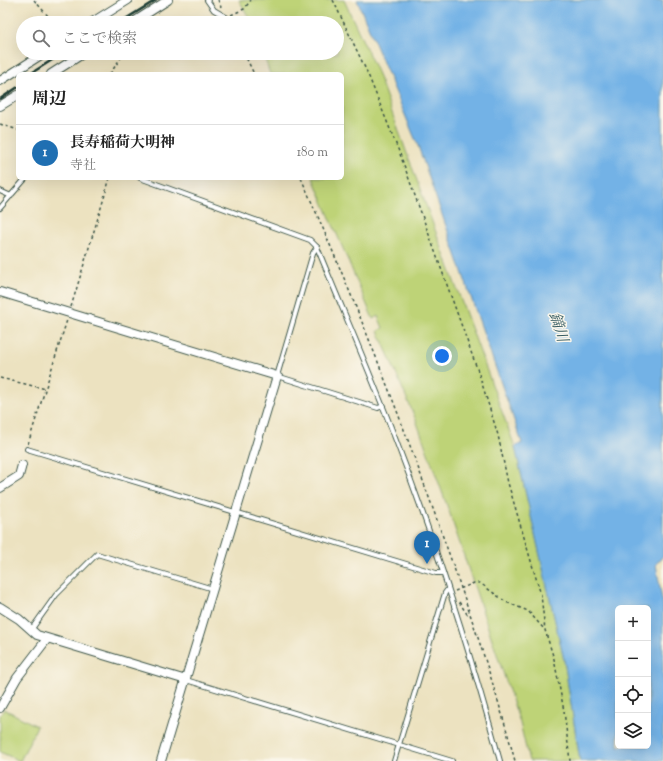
<!DOCTYPE html>
<html lang="ja">
<head>
<meta charset="utf-8">
<style>
	:root { --surface:#fff; --page:#f6f6f6; --text:#222; --muted:#767676; --line:#e0e0e0; --accent:#1f6fb2 }
	body { margin:0; font-family:"Sorts Mill Goudy","Noto Serif JP",serif; background:var(--page); color:var(--text) }
	.controls { position:absolute; right:12px; bottom:12px; display:grid; overflow:hidden; border-radius:6px; box-shadow:0 4px 16px #0002 }
	.controls button { width:36px; height:36px; display:grid; place-items:center; padding:0; border:0; border-bottom:1px solid var(--line); background:var(--surface); color:var(--text); font:20px sans-serif }
	.you { position:absolute; left:442px; top:356px; width:14px; height:14px; margin:-10px; border:3px solid #fff; border-radius:50%; background:#1a73e8; box-shadow:0 0 0 6px #1a73e833 }
	.badge { display:grid; place-items:center; width:26px; height:26px; border-radius:50%; background:var(--accent); color:#fff; font-size:13px; font-weight:700 }
	.pin { position:absolute; translate:-50% -33px; filter:drop-shadow(0 1px 2px #0008) }
	.pin::after { content:''; position:absolute; top:21px; width:14px; height:12px; background:inherit; clip-path:polygon(0 0,100% 0,50% 100%) }
	.list { margin:0; padding:0; list-style:none }
	h2 { display:flex; justify-content:space-between; align-items:center; height:52px; margin:0; padding:0 16px; font-size:17px }
	h2 small { font-size:13px; font-weight:400; color:var(--muted) }
	.list li { display:grid; grid-template-columns:26px 1fr auto; gap:12px; align-items:center; box-sizing:border-box; height:56px; padding:0 16px; border-top:1px solid var(--line) }
	.list b { display:block; font-size:15px; white-space:nowrap }
	.list p { margin:0; font-size:13px; white-space:nowrap; color:var(--muted) }
	.list em { font-size:13px; font-style:normal; color:var(--muted) }
	.icon { flex:none; width:22px; height:22px; fill:none; stroke:currentColor; stroke-width:2; stroke-linecap:round; stroke-linejoin:round }
	.map { position:relative; flex:none; width:663px; height:761px; overflow:hidden }
	.search { position:absolute; background:var(--surface); box-shadow:0 4px 16px #0002; left:16px; top:16px; width:328px; height:44px; display:flex; align-items:center; gap:10px; box-sizing:border-box; padding:0 14px; border-radius:22px; color:var(--muted); font-size:15px }
	.panel { position:absolute; background:var(--surface); box-shadow:0 4px 16px #0002; left:16px; top:72px; width:328px; height:108px; border-radius:6px }
	.map>svg:first-child { display:block }
	.green { fill:#bed377; stroke:#6e8856 }
	.water { fill:#73b2e6; stroke:#49788d; fill-rule:evenodd }
	.lines { fill:none; stroke-linecap:round; stroke-linejoin:round }
	.lane-casing { stroke:#3e5649; stroke-width:6 }
	.street-casing { stroke:#3e5649; stroke-width:10 }
	.path { stroke:#3e5649; stroke-width:1.5; stroke-dasharray:3 3; stroke-linecap:butt }
	.lane { stroke:#fff; stroke-width:4 }
	.street { stroke:#fff; stroke-width:8 }
	.rail { stroke:#1f3d34; stroke-width:2.5 }
	.labels { text-anchor:middle; stroke-width:3; stroke-linejoin:round; paint-order:stroke }
	.water-label { font-size:15px; font-style:italic; fill:#345a60; stroke:#fbf7ec }
</style>
</head>
<body>
<div class="map">
<svg width="663" height="761" viewBox="0 0 663 761">
	<rect width="100%" height="100%" fill="#fbf7ec"/>
	<filter id="ink" filterUnits="userSpaceOnUse"><feTurbulence type="fractalNoise" baseFrequency=".025" numOctaves="2"/><feDisplacementMap in="SourceGraphic" scale="8" xChannelSelector="R" yChannelSelector="G"/><feConvolveMatrix kernelMatrix="1 2 1 2 8 2 1 2 1" color-interpolation-filters="sRGB"/></filter>
	<filter id="wash" filterUnits="userSpaceOnUse"><feTurbulence type="fractalNoise" baseFrequency=".012" numOctaves="4" result="noise"/><feDisplacementMap in="SourceGraphic" scale="16" xChannelSelector="R" yChannelSelector="G"/><feGaussianBlur stdDeviation="0.9" result="paint"/><feColorMatrix in="noise" values="0 0 0 0 0 0 0 0 0 0 0 0 0 0 0 0 0 1.4 0 .05"/><feComposite in="paint" operator="in"/></filter>
	<g filter="url(#wash)">
		<rect width="100%" height="100%" fill="#ece2c0"/>
		<g class="green">
			<path d="M239 0H344L377 72 515 447 564 660 580 761H529L520 723 449 511 416 420 378 331 383 328 378 316 373 319 313 178H342V74H270L263 53H337V23H252Z"/>
			<path d="M4 709 37 726 20 761 0 752V716Z"/>
		</g>
		<path class="water" d="M357 0H663V556L656 564 663 605V761H580L564 660 515 447 522 443 418 146ZM618 608H648V746H618Z"/>
	</g>
	<g filter="url(#ink)">
		<g class="lines">
			<g class="lane-casing">
				<g id="lane">
					<path d="M207 0 214 10 226 17"/>
					<path d="M140 178 310 240 317 247C343 311 371 374 395 438 436 544 470 652 500 761"/>
					<path d="M0 191 11 196"/>
					<path d="M0 208 26 178"/>
					<path d="M317 247 313 253 277 376 378 408 383 406"/>
					<path d="M27 449 436 573H443"/>
					<path d="M31 630 56 595 97 554 213 589"/>
					<path d="M186 680 452 761"/>
					<path d="M394 761 445 593 448 589"/>
				</g>
			</g>
			<g class="street-casing">
				<g id="street">
					<path d="M91 23 128 0"/>
					<path d="M132 23 168 0"/>
					<path d="M51 74 84 53"/>
					<path d="M0 81 44 53"/>
					<path d="M0 106 18 95"/>
					<path d="M0 292 277 376 161 761"/>
					<path d="M0 488 19 476 22 465"/>
					<path d="M0 607 19 619 37 635 186 680"/>
					<path d="M0 708 17 678 47 639"/>
				</g>
			</g>
			<g class="path">
				<path d="M34 0 54 23"/>
				<path d="M218 0 221 7"/>
				<path d="M333 0 367 72 400 154 479 374 498 435 508 483 541 595 545 630 554 659 564 711 570 761"/>
				<path d="M231 15 244 9 251 0"/>
				<path d="M244 53 254 74"/>
				<path d="M110 74 124 53"/>
				<path d="M0 124 18 130"/>
				<path d="M301 178C351 291 396 404 437 520 466 601 493 678 515 761"/>
				<path d="M71 307 110 178"/>
				<path d="M0 378 46 389"/>
				<path d="M28 444 67 320"/>
				<path d="M455 591 474 583H480L506 602 528 611 544 629"/>
				<path d="M459 602 467 614 471 616"/>
			</g>
			<use href="#lane" class="lane"/>
			<use href="#street" class="street"/>
			<g class="rail">
				<path d="M119 23 156 0"/>
				<path d="M30 74 63 53"/>
				<path d="M0 99 18 87"/>
			</g>
		</g>
	</g>
	<g class="labels">
		<g class="water-label">
			<text transform="translate(559 327) rotate(73)" y="5">鏑川</text>
		</g>
	</g>
</svg>
<div class="controls">
<button>+</button>
<button>−</button>
<button><svg class="icon" aria-label="locate" viewBox="0 0 24 24"><circle cx="12" cy="12" r="6"/><path d="M12 2v4M12 18v4M2 12h4M18 12h4"/></svg></button>
<button><svg class="icon" aria-label="layers" viewBox="0 0 24 24"><path d="M12 4l9 5-9 5-9-5zM3 14l9 5 9-5"/></svg></button>
</div>
<div class="you"></div>
<div class="pin badge" style="left:427px;top:564px">1</div>
<div class="search"><svg class="icon" aria-label="search" viewBox="0 0 24 24"><circle cx="10" cy="10" r="6"/><path d="M15 15l6 6"/></svg>ここで検索</div>
<section class="panel">
<h2>周辺<small></small></h2>
<ul class="list">
<li><span class="badge">1</span><div><b>長寿稲荷大明神</b><p>寺社</p></div><em>180 m</em></li>
</ul>
</section>
</div>
</body>
</html>
